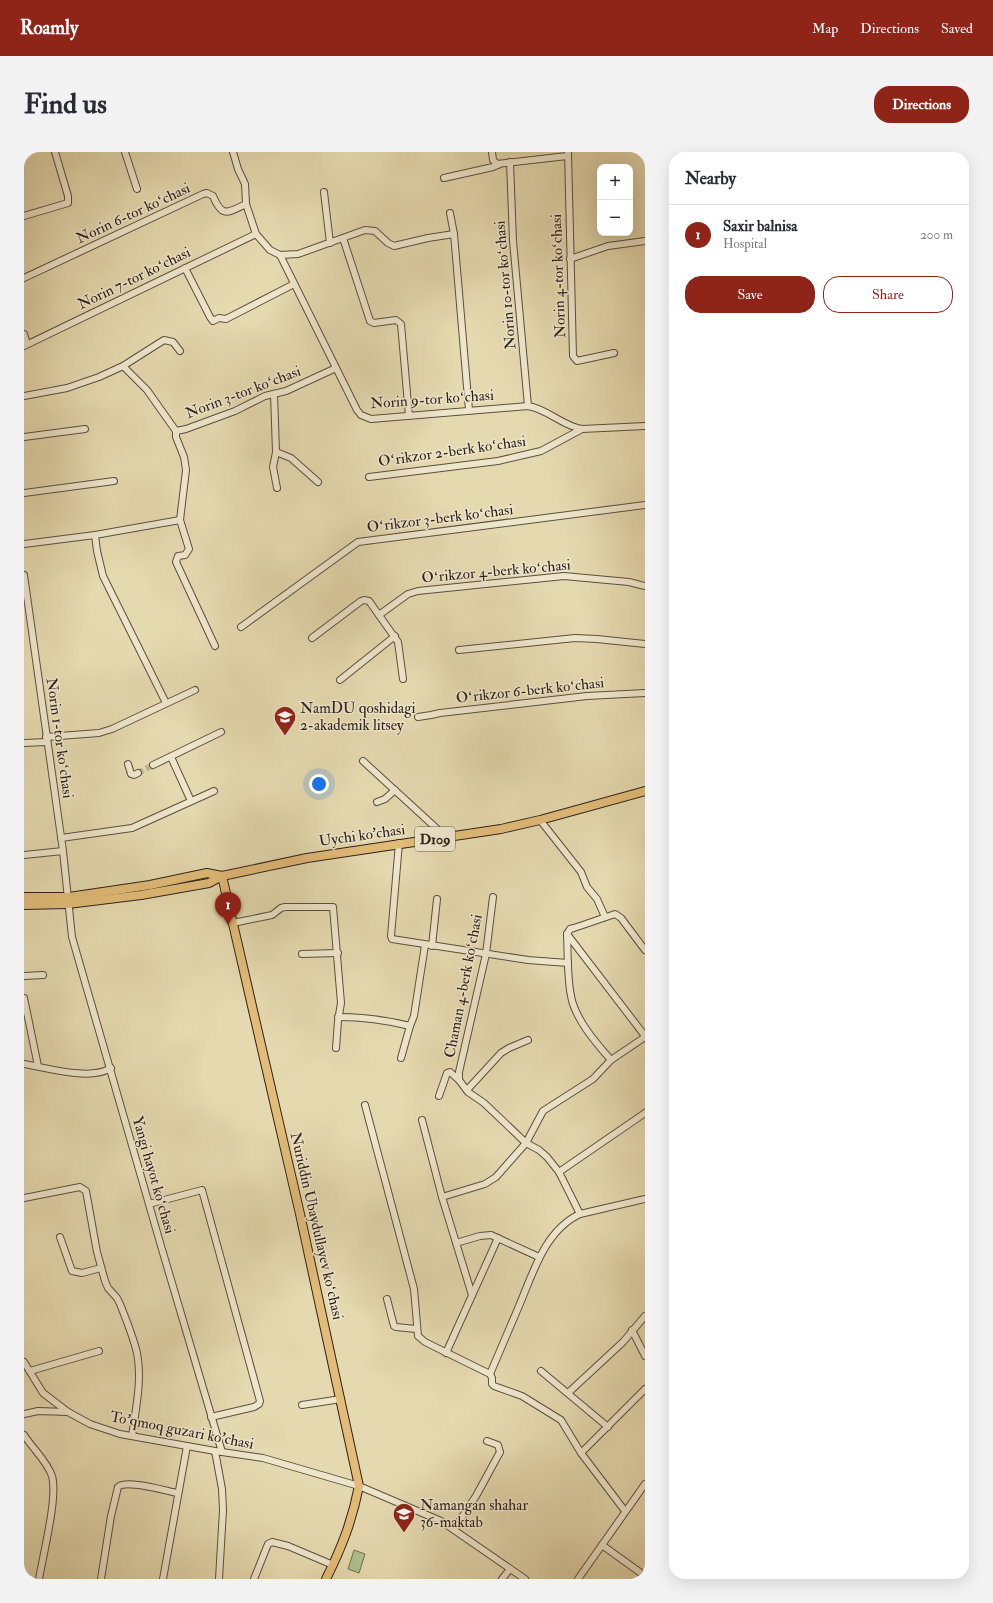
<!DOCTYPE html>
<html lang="en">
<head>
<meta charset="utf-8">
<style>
	:root { --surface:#fff; --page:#f2f2f3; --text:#2b2b33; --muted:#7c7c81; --line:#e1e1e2; --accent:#8f2418 }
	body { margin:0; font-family:"IM FELL Double Pica",serif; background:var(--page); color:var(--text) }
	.controls { position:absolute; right:12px; top:12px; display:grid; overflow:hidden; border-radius:8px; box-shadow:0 4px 16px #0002 }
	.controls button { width:36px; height:36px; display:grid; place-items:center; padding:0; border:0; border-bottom:1px solid var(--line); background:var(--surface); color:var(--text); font:20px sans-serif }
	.you { position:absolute; left:295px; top:632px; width:14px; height:14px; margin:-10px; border:3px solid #fff; border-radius:50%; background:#1a73e8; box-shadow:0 0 0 6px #1a73e833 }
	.badge { display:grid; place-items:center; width:26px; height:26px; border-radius:50%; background:var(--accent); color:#fff; font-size:13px; font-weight:700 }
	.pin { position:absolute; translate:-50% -33px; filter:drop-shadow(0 1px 2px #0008) }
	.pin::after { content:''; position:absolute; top:21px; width:14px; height:12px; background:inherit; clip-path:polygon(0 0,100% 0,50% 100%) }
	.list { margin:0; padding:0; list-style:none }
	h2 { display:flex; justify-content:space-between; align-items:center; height:52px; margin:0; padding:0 16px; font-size:17px }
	h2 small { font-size:13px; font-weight:400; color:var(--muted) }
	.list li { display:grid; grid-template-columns:26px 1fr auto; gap:12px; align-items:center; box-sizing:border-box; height:60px; padding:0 16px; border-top:1px solid var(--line) }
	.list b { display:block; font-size:15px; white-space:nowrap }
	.list p { margin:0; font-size:13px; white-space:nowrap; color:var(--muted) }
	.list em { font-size:13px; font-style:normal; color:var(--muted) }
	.actions { display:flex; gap:8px; padding:12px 16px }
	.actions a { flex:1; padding:9px 0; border:1px solid var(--accent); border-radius:16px; text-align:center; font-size:14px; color:var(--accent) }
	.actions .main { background:var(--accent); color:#fff }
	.map { position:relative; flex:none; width:621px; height:1427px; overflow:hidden; border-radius:16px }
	header { display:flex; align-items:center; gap:24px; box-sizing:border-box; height:56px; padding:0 20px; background:var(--accent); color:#fff }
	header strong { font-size:19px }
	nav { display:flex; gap:22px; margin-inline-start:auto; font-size:14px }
	.intro { display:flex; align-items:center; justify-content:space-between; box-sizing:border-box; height:96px; padding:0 24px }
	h1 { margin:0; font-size:28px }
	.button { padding:10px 18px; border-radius:16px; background:var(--accent); color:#fff; font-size:14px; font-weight:700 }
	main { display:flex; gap:24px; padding:0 24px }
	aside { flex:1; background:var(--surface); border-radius:16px; box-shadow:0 4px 16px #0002 }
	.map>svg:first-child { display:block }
	.green { fill:#b0c08e; stroke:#6e7054 }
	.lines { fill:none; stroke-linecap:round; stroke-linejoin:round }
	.minor-tunnel { stroke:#c0b491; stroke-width:6; stroke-dasharray:6 3; stroke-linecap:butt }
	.minor-casing { stroke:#5b4f40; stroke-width:8 }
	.major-casing { stroke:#2d211b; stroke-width:10 }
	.minor { stroke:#eee6cb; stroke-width:6 }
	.major { stroke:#e2bc78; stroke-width:8 }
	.labels { text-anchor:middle; stroke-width:3; stroke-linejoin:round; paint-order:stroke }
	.shield { fill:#eee6cb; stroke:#675c50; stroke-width:1 }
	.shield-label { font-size:14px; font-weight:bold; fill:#2d211b }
	.street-label { font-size:15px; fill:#2d211b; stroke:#eee6cb }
	.poi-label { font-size:15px; fill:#2d211b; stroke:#eee6cb; text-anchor:start }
</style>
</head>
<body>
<header>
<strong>Roamly</strong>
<nav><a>Map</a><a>Directions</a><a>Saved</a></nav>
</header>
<div class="intro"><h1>Find us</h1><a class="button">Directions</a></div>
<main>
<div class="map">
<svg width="621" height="1427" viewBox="0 0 621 1427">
	<rect width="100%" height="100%" fill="#e5d9af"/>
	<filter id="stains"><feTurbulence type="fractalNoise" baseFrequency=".005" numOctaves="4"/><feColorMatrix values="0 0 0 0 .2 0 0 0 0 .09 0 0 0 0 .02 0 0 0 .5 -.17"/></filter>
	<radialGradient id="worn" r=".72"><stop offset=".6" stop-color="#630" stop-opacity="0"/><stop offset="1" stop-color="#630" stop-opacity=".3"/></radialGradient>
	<path class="green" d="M330 1398 341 1402 335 1421 324 1417Z"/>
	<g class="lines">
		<path class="minor-tunnel" d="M114 621 129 613"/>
		<g class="minor-casing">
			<g id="minor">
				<path d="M101 0 113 37"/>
				<path d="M209 0 214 17 221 32 222 52 232 82 246 98 256 103 274 102 341 78 351 79 364 91 370 94 404 86 430 82"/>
				<path d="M468 0 469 8 473 12 543 4"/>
				<path d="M544 0 549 204 553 209 590 201"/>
				<path d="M486 10 489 89 504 254"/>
				<path d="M420 26 469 15 476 12"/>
				<path d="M300 40 306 91"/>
				<path d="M426 61 430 82 445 258"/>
				<path d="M0 64 44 51V44L31 0"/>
				<path d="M319 86 346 169 350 171 372 168 377 172 385 264"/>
				<path d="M256 103 333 258 337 263 347 267 504 254C524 257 538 274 558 277L621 274"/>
				<path d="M546 107 584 94 621 89"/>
				<path d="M161 116 186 165 189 169 195 166 202 167 270 132"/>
				<path d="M0 126 179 42 183 41 189 44C198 66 203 61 222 52"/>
				<path d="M0 182 3 192"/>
				<path d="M0 194 232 82"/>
				<path d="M99 214 140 188 149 190 156 199"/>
				<path d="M250 242 252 300 267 306 294 330"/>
				<path d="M0 244 43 236 75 225 99 214 123 238 152 279 162 277 211 259 241 244 262 239 312 216"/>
				<path d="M152 279V285L160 305 162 318 156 368 165 397 161 403 154 404 152 410 191 494"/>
				<path d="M0 285 61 277"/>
				<path d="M252 300 249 315 253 336"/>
				<path d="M345 325 474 309 517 299 558 277"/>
				<path d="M0 341 90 329"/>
				<path d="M71 383 73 399 79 424 142 551"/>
				<path d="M0 392 71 383 156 368"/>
				<path d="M0 423 39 699 48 785 137 1094 198 1300"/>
				<path d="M355 463 384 442 394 439 540 424 605 430 621 434"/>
				<path d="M217 475 334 390 621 353"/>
				<path d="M288 486 337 449 340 448 345 449 374 490 379 527"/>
				<path d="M435 498 551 486 573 487 621 492"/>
				<path d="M316 528 371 484"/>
				<path d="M394 565 407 563 416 561 563 544 621 541"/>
				<path d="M22 585 75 581 88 577 171 538"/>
				<path d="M0 591 23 590"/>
				<path d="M147 605 167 649"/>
				<path d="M339 609 423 686"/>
				<path d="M104 612 107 622 110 623 114 621"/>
				<path d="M129 613 197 580"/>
				<path d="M353 650 361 647 371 638"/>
				<path d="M516 668 557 720 563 735 573 747 581 765"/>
				<path d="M37 686 108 676 190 639"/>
				<path d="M375 691 367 784 368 787 504 808 544 811"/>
				<path d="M0 703 39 699"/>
				<path d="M469 745 462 802 435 920V928L444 940 460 951 502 991 515 998 523 1005 535 1020 556 1062"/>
				<path d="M209 771 248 763 257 756 261 755H309L317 851 314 869 312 896"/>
				<path d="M543 782C544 802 543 824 547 844 551 867 572 891 587 908"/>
				<path d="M408 794 413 747"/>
				<path d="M621 798 597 766 591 762 550 776 546 777 543 782 621 884"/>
				<path d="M278 802 314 801"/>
				<path d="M0 824 19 823"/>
				<path d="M0 846 14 914"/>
				<path d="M314 865C340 865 362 868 386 874L390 864 401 793"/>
				<path d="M377 906 386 874"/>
				<path d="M0 912C24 916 66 929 87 916"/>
				<path d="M443 938 477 901 485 896 504 888"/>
				<path d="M415 944 423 921 426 920 435 928"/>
				<path d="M341 953 390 1137 394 1184 401 1190 466 1222"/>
				<path d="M398 968 418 1045 448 1143"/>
				<path d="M535 1020 621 961"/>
				<path d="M418 1045 461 1032 472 1025 502 991 519 959 569 927 587 908 621 885"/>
				<path d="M0 1046 56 1035 62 1039 73 1100 81 1129 84 1136 93 1146 96 1152C102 1167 108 1182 112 1197 119 1224 112 1256 108 1284"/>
				<path d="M125 1052 178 1038 236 1249 235 1252 230 1255 187 1265"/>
				<path d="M36 1085 48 1119 58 1121 77 1116"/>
				<path d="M432 1091 456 1084 467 1083 515 1105"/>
				<path d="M363 1147 370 1174 372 1175 392 1177"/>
				<path d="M608 1178 621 1204"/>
				<path d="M422 1201 474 1086"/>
				<path d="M0 1210 19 1241 44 1260 66 1272 96 1282 191 1299 239 1306 335 1334 417 1369 501 1427"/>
				<path d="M6 1219 75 1199"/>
				<path d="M517 1219 584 1275"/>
				<path d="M544 1241 599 1190 621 1164"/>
				<path d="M278 1253 317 1247"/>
				<path d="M0 1262 14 1259 44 1260"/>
				<path d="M0 1283C9 1297 23 1309 28 1324 34 1345 19 1403 15 1427"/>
				<path d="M191 1299 198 1337 199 1358 195 1427"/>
				<path d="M557 1301 621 1237"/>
				<path d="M601 1359 557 1301 537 1268 498 1244 470 1234 468 1232V1226L466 1222C476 1199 485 1177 495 1154 509 1121 521 1078 556 1062L621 1047"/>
				<path d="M430 1377 452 1344 476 1300 474 1293 463 1289"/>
				<path d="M578 1393 621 1332"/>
				<path d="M77 1427 87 1364 94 1335C102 1327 142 1339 154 1341"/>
				<path d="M139 1427 163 1294"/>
				<path d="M230 1427 244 1392 248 1390 264 1394 309 1413"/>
				<path d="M478 1427 486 1417"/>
				<path d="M554 1427 578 1393 621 1424"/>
			</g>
		</g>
		<g class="major-casing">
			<g id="major">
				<path d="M198 724 276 1062 335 1334C328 1369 318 1395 302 1427"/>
				<path d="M0 745H45L126 733 183 721 198 724"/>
				<path d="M0 753 44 752 117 743 185 731 198 724 283 706 477 677 516 668 621 639"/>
			</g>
		</g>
		<use href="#minor" class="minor"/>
		<use href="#major" class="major"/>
	</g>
	<defs>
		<g id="university-pin" transform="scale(1.15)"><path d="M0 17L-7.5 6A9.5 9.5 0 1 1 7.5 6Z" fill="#8f2418" stroke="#eee6cb"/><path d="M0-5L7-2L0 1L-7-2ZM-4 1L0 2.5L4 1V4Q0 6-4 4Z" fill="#fff"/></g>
		<g id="school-pin" transform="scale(1.15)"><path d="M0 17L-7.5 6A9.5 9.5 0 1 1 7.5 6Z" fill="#8f2418" stroke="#eee6cb"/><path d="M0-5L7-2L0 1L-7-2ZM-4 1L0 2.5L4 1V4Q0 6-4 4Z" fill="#fff"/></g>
	</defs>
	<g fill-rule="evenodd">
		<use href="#university-pin" x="261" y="565"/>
		<use href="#school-pin" x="380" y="1362"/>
	</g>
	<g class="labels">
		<rect class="shield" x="391" y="675" width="40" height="24" rx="3"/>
		<g class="shield-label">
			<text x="411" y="692">D109</text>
		</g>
		<g class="street-label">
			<text transform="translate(109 61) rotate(-25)" y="5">Norin 6-tor koʻchasi</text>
			<text transform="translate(534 124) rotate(-92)" y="5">Norin 4-tor koʻchasi</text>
			<text transform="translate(110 126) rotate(-26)" y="5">Norin 7-tor koʻchasi</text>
			<text transform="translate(481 133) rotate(-95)" y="5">Norin 10-tor koʻchasi</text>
			<text transform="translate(219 240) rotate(-21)" y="5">Norin 3-tor koʻchasi</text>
			<text transform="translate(408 247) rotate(-4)" y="5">Norin 9-tor koʻchasi</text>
			<text transform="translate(428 299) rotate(-8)" y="5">Oʻrikzor 2-berk koʻchasi</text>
			<text transform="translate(416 366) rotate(-7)" y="5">Oʻrikzor 3-berk koʻchasi</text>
			<text transform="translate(472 419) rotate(-5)" y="5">Oʻrikzor 4-berk koʻchasi</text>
			<text transform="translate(506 538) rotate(-6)" y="5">Oʻrikzor 6-berk koʻchasi</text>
			<text transform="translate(36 586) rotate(82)" y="5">Norin 1-tor koʻchasi</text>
			<text transform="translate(338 683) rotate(-8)" y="5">Uychi ko'chasi</text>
			<text transform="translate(439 834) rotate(-79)" y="5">Chaman 4-berk koʻchasi</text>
			<text transform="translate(130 1023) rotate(74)" y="5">Yangi hayot koʻchasi</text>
			<text transform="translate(293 1074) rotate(77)" y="5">Nuriddin Ubaydullayev koʻchasi</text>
			<text transform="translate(158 1278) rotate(11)" y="5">To'qmoq guzari ko'chasi</text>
		</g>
		<g class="poi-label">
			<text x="276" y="561">NamDU qoshidagi<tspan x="276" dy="17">2-akademik litsey</tspan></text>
			<text x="396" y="1358">Namangan shahar<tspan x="396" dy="17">36-maktab</tspan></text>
		</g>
	</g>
	<rect width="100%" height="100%" filter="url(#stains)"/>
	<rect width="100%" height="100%" fill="url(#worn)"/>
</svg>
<div class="controls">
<button>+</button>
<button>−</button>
</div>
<div class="you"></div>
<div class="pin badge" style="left:204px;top:773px">1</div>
</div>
<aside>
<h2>Nearby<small></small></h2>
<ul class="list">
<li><span class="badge">1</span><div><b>Saxir balnisa</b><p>Hospital</p></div><em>200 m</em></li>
</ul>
<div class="actions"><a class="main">Save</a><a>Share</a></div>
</aside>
</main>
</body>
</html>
